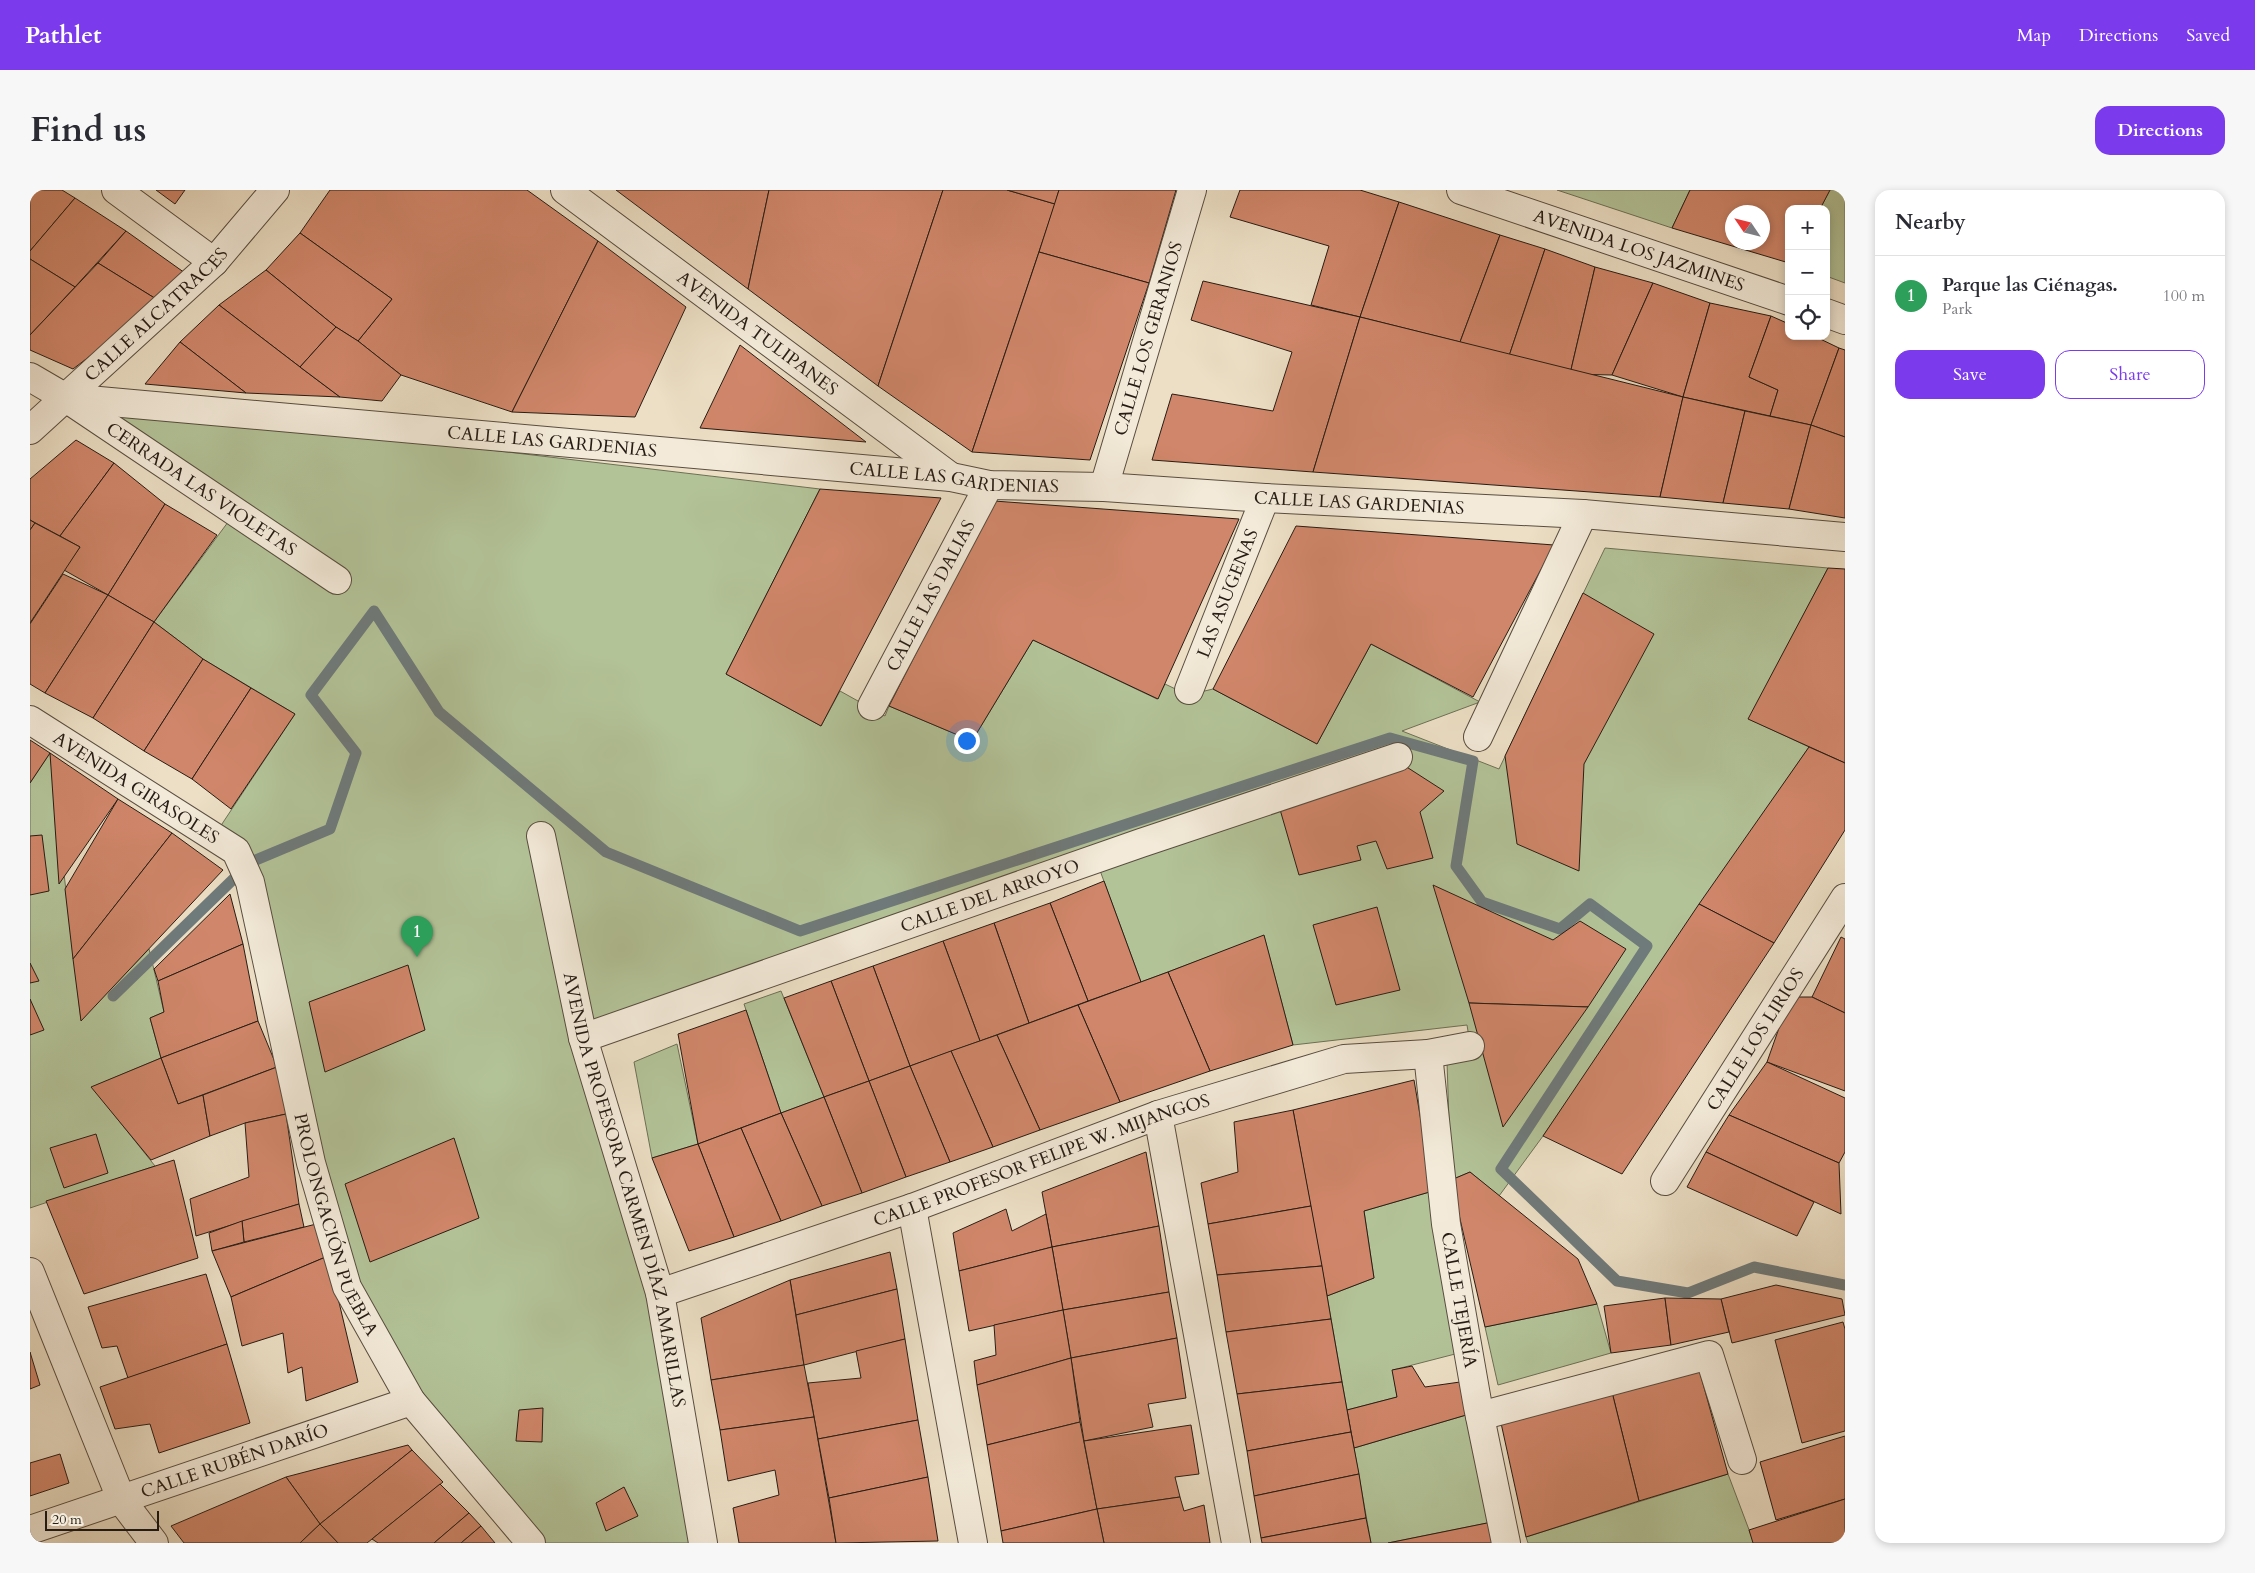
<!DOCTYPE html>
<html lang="en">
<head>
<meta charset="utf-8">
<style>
	:root { --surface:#fff; --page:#f7f7f7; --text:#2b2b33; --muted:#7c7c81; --line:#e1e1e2; --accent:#7c3aed }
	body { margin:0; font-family:Cardo,serif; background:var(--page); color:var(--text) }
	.controls { position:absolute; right:15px; top:15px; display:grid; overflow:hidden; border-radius:10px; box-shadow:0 2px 8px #0003 }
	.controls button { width:45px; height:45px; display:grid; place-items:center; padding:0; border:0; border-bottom:1px solid var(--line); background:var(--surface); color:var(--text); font:25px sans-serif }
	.compass { position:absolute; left:1695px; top:15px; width:45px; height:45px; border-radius:50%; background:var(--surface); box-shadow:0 2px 8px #0003; rotate:305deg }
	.scale { position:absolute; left:15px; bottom:12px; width:114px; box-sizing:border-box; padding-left:5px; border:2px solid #261c14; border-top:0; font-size:14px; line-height:18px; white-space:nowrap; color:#261c14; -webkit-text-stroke:4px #f3ead9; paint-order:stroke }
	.you { position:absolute; left:936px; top:550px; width:18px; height:18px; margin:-12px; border:4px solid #fff; border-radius:50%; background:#1a73e8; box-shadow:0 0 0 8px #1a73e833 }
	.badge { display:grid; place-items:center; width:32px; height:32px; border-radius:50%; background:var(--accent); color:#fff; font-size:16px; font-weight:700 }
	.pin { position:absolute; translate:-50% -41px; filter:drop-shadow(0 1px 2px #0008) }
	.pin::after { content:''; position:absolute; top:26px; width:18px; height:15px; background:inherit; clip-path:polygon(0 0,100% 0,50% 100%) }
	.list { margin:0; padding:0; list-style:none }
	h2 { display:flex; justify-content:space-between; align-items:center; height:65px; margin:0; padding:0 20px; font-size:21px }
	h2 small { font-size:16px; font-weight:400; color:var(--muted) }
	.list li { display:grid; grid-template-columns:32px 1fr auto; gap:15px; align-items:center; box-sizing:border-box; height:80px; padding:0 20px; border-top:1px solid var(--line) }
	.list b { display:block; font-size:19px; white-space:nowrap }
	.list p { margin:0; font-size:16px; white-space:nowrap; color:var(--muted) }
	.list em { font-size:16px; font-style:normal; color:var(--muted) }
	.actions { display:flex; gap:10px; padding:15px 20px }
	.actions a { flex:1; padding:11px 0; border:1px solid var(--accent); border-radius:15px; text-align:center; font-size:18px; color:var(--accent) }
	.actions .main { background:var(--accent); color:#fff }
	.icon { flex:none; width:28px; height:28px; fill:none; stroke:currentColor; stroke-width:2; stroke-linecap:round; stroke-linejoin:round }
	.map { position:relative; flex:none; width:1815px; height:1353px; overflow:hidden; border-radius:15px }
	header { display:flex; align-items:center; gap:30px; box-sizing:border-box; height:70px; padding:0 25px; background:var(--accent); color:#fff }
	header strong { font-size:24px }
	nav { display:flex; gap:28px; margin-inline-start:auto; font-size:18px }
	.intro { display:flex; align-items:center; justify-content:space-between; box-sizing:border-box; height:120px; padding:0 30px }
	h1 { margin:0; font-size:35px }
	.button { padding:12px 22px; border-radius:15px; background:var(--accent); color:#fff; font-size:18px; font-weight:700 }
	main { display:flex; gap:30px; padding:0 30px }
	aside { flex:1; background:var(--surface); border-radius:15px; box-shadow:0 2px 8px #0003 }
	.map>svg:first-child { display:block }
	.green { fill:#b3c398; stroke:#6c7056 }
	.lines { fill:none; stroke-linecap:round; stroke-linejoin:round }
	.stream { stroke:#6f7a7b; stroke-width:11 }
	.building { fill:#d0866a; stroke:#261c14; fill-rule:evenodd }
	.street-casing { stroke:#584d40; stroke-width:30 }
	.street { stroke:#f3ead9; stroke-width:28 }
	.labels { text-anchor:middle; stroke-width:5; stroke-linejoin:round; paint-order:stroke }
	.street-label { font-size:18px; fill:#261c14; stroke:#f3ead9 }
</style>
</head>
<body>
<header>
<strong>Pathlet</strong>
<nav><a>Map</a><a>Directions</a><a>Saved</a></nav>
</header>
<div class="intro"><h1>Find us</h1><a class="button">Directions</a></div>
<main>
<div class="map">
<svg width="1815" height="1353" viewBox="0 0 1815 1353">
	<rect width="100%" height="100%" fill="#ecdfc5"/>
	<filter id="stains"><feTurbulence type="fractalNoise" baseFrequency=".004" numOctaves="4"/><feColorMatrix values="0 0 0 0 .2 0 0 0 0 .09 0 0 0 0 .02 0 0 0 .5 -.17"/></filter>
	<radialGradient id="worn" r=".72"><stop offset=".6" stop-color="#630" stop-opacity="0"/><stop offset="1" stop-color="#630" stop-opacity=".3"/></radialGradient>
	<g class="green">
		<path d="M1527 0H1660L1642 38Z"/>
		<path d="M1800 0H1815V93L1796 86V19H1790Z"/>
		<path d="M46 211 790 299 696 484 791 536 810 501 855 526 859 516 942 551 1003 450 1127 509 1135 494 1158 505 1183 499 1287 554 1341 454 1450 512 1372 541 1469 579 1575 358 1798 378 1719 529 1779 557 1513 946 1469 1006 1440 982 1421 990 1417 872 1442 866 1437 835 1263 855 1234 746 1111 792 1061 656 558 843 622 1106 664 1353H505L381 1211 318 1096 221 691 184 646 265 524 173 469 124 432 204 324Z"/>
		<path d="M20 563 51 830 119 759 134 822 120 828 131 868 62 897 125 976 0 1018V593Z"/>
		<path d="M751 801 794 907 751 923 714 814Z"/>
		<path d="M647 854 668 954 622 968 604 872Z"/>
		<path d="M1403 1001 1429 1163 1363 1180 1367 1207 1317 1220 1297 1106 1344 1088 1334 1021Z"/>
		<path d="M1567 1114 1581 1163 1468 1195 1455 1137Z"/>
		<path d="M1443 1223 1462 1332 1358 1353H1341L1324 1258Z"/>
		<path d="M1698 1284 1724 1353H1498L1496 1347Z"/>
	</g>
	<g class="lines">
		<path class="stream" d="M83 806 221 672 300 639 326 563 281 505 344 421 409 522 576 662 770 741 1360 548 1443 571 1426 676 1452 712 1530 739 1560 714 1617 756 1471 979 1587 1091 1658 1103 1724 1077 1815 1095"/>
	</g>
	<g class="building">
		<path d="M0 0H32L45 8 0 61Z"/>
		<path d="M126 0H155L145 14Z"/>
		<path d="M300 0H497L568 51 482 222 371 185 328 151 362 109 270 43Z"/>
		<path d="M586 0H739L718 99Z"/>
		<path d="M739 0H913L848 196 718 99Z"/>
		<path d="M913 0H977L1025 14 942 262 848 196Z"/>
		<path d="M977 0H1029L1025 14Z"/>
		<path d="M1029 0H1146L1119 93 1009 62Z"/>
		<path d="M1210 0H1330L1369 12 1330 127 1281 115 1299 56 1200 27Z"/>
		<path d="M1660 0H1800L1790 19H1759V73L1642 38ZM1702 22H1732V52H1702Z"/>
		<path d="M45 8 96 41 45 97 0 69V61Z"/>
		<path d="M1369 12 1470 45 1430 152 1330 127Z"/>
		<path d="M96 41 162 88 131 112 68 73Z"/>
		<path d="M270 43 362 109 328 151 306 137 236 80Z"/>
		<path d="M1470 45 1515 59 1479 166 1430 152Z"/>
		<path d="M568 51 656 117 605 227 482 222Z"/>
		<path d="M1515 59 1565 77 1540 184 1479 166Z"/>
		<path d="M1009 62 1119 93 1060 270 942 262Z"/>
		<path d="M0 69 45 97 0 145Z"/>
		<path d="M68 73 131 112 43 179 0 160V145Z"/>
		<path d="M1565 77 1623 93 1582 185 1540 184Z"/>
		<path d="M236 80 306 137 270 177 189 115Z"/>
		<path d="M1173 91 1330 127 1283 282 1122 270 1142 204 1243 221 1262 162 1161 130Z"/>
		<path d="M1623 93 1680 113 1653 207 1582 185Z"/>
		<path d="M1680 113 1741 126 1719 187 1748 200 1740 226 1653 207Z"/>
		<path d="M189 115 270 177 310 207 216 203 150 152Z"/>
		<path d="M1741 126 1759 134V146H1784L1809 158 1781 235 1740 226 1748 200 1719 187Z"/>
		<path d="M1330 127 1653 207 1630 307 1283 282Z"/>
		<path d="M306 137 328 151 371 185 352 211 310 207 270 177Z"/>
		<path d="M150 152 216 203 115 194Z"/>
		<path d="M710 155 836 252 670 238Z"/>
		<path d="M1809 158 1815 160V247L1781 235Z"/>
		<path d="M1653 207 1715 221 1693 313 1630 307Z"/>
		<path d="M1715 221 1781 235 1759 319 1693 313Z"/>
		<path d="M1781 235 1815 247V328L1759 319Z"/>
		<path d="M46 250 84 273 30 346 0 330V289Z"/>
		<path d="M84 273 135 314 78 405 34 380 50 357 30 346Z"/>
		<path d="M790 299 911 308 791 536 696 484Z"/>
		<path d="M964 311 1209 329 1128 509 1003 450 942 551 859 516Z"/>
		<path d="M135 314 187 345 124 432 78 405Z"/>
		<path d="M0 330 5 333 0 340Z"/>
		<path d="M5 333 50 357 0 433V340Z"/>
		<path d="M1266 336 1524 355 1443 507 1341 454 1287 554 1183 499Z"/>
		<path d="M1798 378 1815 379V573L1718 529Z"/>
		<path d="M33 384 78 405 15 503 0 494V434Z"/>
		<path d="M1553 403 1624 444 1554 574 1549 681 1487 654 1475 566Z"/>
		<path d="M78 405 124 432 63 528 15 503Z"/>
		<path d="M124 432 173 469 114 561 63 528Z"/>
		<path d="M173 469 221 498 162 589 114 561Z"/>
		<path d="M221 498 265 524 201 619 162 589Z"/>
		<path d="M0 550 20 563 0 593Z"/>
		<path d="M1779 557 1815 573V640L1744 753 1669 714Z"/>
		<path d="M20 563 88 609 29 694Z"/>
		<path d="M1372 574 1414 601 1390 622 1403 668 1357 679 1346 651 1327 656 1331 670 1269 685 1249 616Z"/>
		<path d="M88 609 142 643 43 769 35 699Z"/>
		<path d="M142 643 193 680 51 831 43 769Z"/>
		<path d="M12 645 19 701 0 705V646Z"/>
		<path d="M1074 691 1111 792 1058 811 1020 713Z"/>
		<path d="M1403 695 1523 750 1550 731 1596 759 1558 817 1439 813Z"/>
		<path d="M200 704 213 754 128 791 124 779Z"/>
		<path d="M1020 713 1058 811 999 833 964 733Z"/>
		<path d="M1669 714 1744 753 1592 984 1513 946Z"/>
		<path d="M1347 717 1370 800 1306 815 1283 735Z"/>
		<path d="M964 733 999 833 950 851 913 751Z"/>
		<path d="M1234 745 1263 855 1180 881 1138 782Z"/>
		<path d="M1811 747 1815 749V823L1782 807Z"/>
		<path d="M913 751 950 851 880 876 843 776Z"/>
		<path d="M213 754 228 831 131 868 120 828 134 822 128 791Z"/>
		<path d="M0 773 9 791 0 793Z"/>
		<path d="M378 775 395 840 295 882 279 812Z"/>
		<path d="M843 776 880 876 839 891 801 791Z"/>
		<path d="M1138 782 1180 881 1090 912 1048 815Z"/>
		<path d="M801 791 839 891 794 907 754 808Z"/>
		<path d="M1760 807H1782L1815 823V901L1737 872Z"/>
		<path d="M0 809 14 840 0 845Z"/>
		<path d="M1439 813 1558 817 1473 937Z"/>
		<path d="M1048 815 1090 912 1010 940 967 845Z"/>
		<path d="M716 820 751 923 668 954 648 844Z"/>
		<path d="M228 831 247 877 148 914 131 868Z"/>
		<path d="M967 845 1010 940 963 957 921 861Z"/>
		<path d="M921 861 963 957 920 972 880 876Z"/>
		<path d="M131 868 148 914 173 905 180 946 121 970 61 897Z"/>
		<path d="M1737 872 1815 908V962L1809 973 1699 925Z"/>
		<path d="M880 876 920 972 876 987 839 891Z"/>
		<path d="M247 877 256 924 215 933 180 946 173 905Z"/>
		<path d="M1384 890 1403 1001 1334 1021 1344 1088 1297 1106 1263 920Z"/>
		<path d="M839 891 876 987 832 1003 794 907Z"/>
		<path d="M794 907 832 1003 792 1016 751 923Z"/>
		<path d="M1263 920 1281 1016 1178 1034 1171 993 1208 982 1204 932Z"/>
		<path d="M751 923 792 1016 751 1031 711 938Z"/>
		<path d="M256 924 269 1014 166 1046 160 1009 219 987 215 933Z"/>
		<path d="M1699 925 1809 973 1811 1024 1676 962Z"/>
		<path d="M711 938 751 1031 704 1047 668 954Z"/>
		<path d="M66 944 78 983 34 998 20 958Z"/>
		<path d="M424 948 449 1028 340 1072 315 994Z"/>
		<path d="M668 954 704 1047 659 1061 622 968Z"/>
		<path d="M1116 962 1129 1036 1022 1057 1012 1002Z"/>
		<path d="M1676 962 1784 1012 1767 1046 1657 997Z"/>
		<path d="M144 970 168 1068 54 1104 16 1011Z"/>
		<path d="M1440 982 1548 1069 1567 1114 1455 1137 1421 990Z"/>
		<path d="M269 1014 274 1037 214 1052 212 1031Z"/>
		<path d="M1281 1016 1292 1076 1187 1085 1178 1034Z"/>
		<path d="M976 1019 982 1041 1016 1024 1022 1057 929 1081 923 1043Z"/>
		<path d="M212 1031 214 1052 182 1061 179 1043Z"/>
		<path d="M290 1033 298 1066 201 1107 182 1061Z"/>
		<path d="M1129 1036 1139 1102 1033 1120 1022 1057Z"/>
		<path d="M1022 1057 1033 1120 939 1141 929 1081Z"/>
		<path d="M860 1062 867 1099 766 1125 760 1090Z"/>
		<path d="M298 1066 328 1192 276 1211 272 1177 258 1183 253 1143 212 1156 201 1107Z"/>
		<path d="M1292 1076 1301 1129 1196 1142 1187 1085Z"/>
		<path d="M176 1084 197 1154 98 1188 87 1156 72 1158 58 1117Z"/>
		<path d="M760 1090 774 1175 681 1190 671 1128Z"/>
		<path d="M1746 1095 1812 1109 1815 1125 1702 1153 1691 1109Z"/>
		<path d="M867 1099 875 1149 774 1175 766 1125Z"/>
		<path d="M1139 1102 1147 1148 1041 1168 1033 1120Z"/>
		<path d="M1635 1108 1641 1155 1581 1163 1574 1116Z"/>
		<path d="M1635 1108 1691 1109 1699 1142 1641 1155Z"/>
		<path d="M1033 1120 1041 1168 947 1195 944 1171 966 1165 964 1135Z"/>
		<path d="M1301 1129 1312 1192 1207 1204 1196 1142Z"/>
		<path d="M1813 1132 1815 1139V1241L1772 1253 1745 1150Z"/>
		<path d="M1147 1148 1156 1208 1118 1214 1123 1237 1054 1251 1041 1168Z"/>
		<path d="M875 1149 888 1230 788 1249 778 1193 831 1188 826 1161Z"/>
		<path d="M197 1154 220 1233 129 1263 120 1234 85 1239 70 1197Z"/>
		<path d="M0 1162 10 1195 0 1199Z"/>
		<path d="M1041 1168 1050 1232 957 1255 947 1195Z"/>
		<path d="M1667 1172 1698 1284 1609 1311 1581 1198Z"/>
		<path d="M774 1175 784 1227 690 1240 681 1190Z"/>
		<path d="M1382 1176 1395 1197 1437 1191 1443 1223 1324 1258 1317 1220 1367 1207 1362 1180Z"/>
		<path d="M1312 1192 1321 1242 1217 1261 1207 1204Z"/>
		<path d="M1581 1198 1609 1311 1496 1347 1471 1233Z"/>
		<path d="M513 1218 512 1252 486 1251 489 1220Z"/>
		<path d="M784 1227 806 1353H709L703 1318 749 1305 745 1280 698 1291 690 1240Z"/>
		<path d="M888 1230 898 1287 799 1308 788 1249Z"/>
		<path d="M1050 1232 1067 1319 971 1341 957 1255Z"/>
		<path d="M1161 1235 1169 1284 1145 1287 1150 1307 1067 1319 1054 1251Z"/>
		<path d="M1321 1242 1329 1284 1224 1306 1217 1261Z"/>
		<path d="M1815 1246V1309L1746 1330 1730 1272Z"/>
		<path d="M378 1255 382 1260 290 1334 256 1287Z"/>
		<path d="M382 1260 413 1292 337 1353H308L290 1334Z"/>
		<path d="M30 1264 39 1293 0 1306V1273Z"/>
		<path d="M1329 1284 1336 1328 1231 1348 1224 1306Z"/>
		<path d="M256 1287 290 1334 270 1353H154L141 1336Z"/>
		<path d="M898 1287 908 1351 806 1353 799 1308Z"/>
		<path d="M410 1294 439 1323 404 1353H348L342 1349Z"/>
		<path d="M594 1297 608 1326 576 1341 566 1313Z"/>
		<path d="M1150 1307 1154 1321 1174 1315 1180 1353H1074L1067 1319Z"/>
		<path d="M1815 1309V1353H1723L1719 1340Z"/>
		<path d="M1067 1319 1074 1353H973L971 1341Z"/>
		<path d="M439 1323 451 1336 431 1353H404Z"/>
		<path d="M1336 1328 1341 1353H1232L1231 1348Z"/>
		<path d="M1462 1332 1466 1353H1358Z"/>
		<path d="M290 1334 308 1353H270Z"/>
		<path d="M451 1336 465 1353H431Z"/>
	</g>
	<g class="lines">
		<g class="street-casing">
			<g id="street">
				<path d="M86 0 184 72"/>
				<path id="s1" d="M535 0 921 287"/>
				<path id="s2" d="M1431 0 1759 111"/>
				<path d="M1796 123 1815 130"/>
				<path id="s3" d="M0 187 36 208 307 390"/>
				<path id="s4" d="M36 208 921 287 959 295 1074 297 1235 308 1553 324 1815 347"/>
				<path id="s5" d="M0 240 184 72 245 0"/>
				<path id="s6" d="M1074 297 1162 0"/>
				<path id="s7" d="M1159 500 1235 308"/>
				<path id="s8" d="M842 516 959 295"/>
				<path id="s9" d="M0 530 206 661 220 692 281 973 317 1097 381 1211 501 1353"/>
				<path d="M1448 547 1553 324"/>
				<path id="s10" d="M511 646 553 848 630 1103 673 1353"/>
				<path id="s11" d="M553 848 1111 653 1368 567"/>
				<path id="s12" d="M1398 864 1416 1034 1448 1217 1476 1353"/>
				<path d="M1128 925 1206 1353"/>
				<path id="s13" d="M1635 991 1815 708"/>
				<path d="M882 1018 943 1353"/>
				<path d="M0 1082 92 1311 124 1353"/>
				<path id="s14" d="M630 1103 882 1018 1128 925 1314 869 1398 864 1440 856"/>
				<path d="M1450 1226 1679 1165 1712 1270"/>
				<path id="s15" d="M0 1340 381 1211"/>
			</g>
		</g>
		<use href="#street" class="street"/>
	</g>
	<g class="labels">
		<g class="street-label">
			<text dy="6" stroke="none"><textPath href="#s2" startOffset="188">AVENIDA LOS JAZMINES</textPath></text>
			<text dy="6" stroke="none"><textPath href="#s5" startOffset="171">CALLE ALCATRACES</textPath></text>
			<text dy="6" stroke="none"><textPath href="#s1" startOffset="240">AVENIDA TULIPANES</textPath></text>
			<text dy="6" stroke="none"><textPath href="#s6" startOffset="155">CALLE LOS GERANIOS</textPath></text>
			<text dy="6" stroke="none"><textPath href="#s4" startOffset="488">CALLE LAS GARDENIAS</textPath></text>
			<text dy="6" stroke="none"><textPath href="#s4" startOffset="892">CALLE LAS GARDENIAS</textPath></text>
			<text dy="6" stroke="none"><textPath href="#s3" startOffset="205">CERRADA LAS VIOLETAS</textPath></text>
			<text dy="6" stroke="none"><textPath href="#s4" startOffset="1298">CALLE LAS GARDENIAS</textPath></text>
			<text dy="6" stroke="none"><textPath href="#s7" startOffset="104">LAS ASUGENAS</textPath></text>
			<text dy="6" stroke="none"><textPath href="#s8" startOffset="125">CALLE LAS DALIAS</textPath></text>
			<text dy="6" stroke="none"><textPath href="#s9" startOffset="126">AVENIDA GIRASOLES</textPath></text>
			<text dy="6" stroke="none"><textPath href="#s11" startOffset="431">CALLE DEL ARROYO</textPath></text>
			<text dy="6" stroke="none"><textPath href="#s13" startOffset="168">CALLE LOS LIRIOS</textPath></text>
			<text dy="6" stroke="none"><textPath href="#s14" startOffset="404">CALLE PROFESOR FELIPE W. MIJANGOS</textPath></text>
			<text dy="6" stroke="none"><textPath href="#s10" startOffset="364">AVENIDA PROFESORA CARMEN DÍAZ AMARILLAS</textPath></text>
			<text dy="6" stroke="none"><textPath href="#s9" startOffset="632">PROLONGACIÓN PUEBLA</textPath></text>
			<text dy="6" stroke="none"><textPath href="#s12" startOffset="248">CALLE TEJERÍA</textPath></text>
			<text dy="6" stroke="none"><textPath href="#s15" startOffset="216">CALLE RUBÉN DARÍO</textPath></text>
		</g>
	</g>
	<rect width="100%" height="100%" filter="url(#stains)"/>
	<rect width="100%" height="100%" fill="url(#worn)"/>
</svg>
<div class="controls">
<button>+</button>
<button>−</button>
<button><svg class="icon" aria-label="locate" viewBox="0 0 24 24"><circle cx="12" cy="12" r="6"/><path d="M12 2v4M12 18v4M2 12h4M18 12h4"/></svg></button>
</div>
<svg class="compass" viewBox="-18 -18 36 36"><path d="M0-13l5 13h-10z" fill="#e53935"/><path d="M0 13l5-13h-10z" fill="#7c7c81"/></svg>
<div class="scale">20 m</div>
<div class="you"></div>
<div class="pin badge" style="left:387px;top:767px;background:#2e9e5b">1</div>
</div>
<aside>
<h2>Nearby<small></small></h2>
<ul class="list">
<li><span class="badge" style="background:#2e9e5b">1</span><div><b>Parque las Ciénagas.</b><p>Park</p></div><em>100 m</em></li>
</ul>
<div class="actions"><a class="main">Save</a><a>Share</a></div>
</aside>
</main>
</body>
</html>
